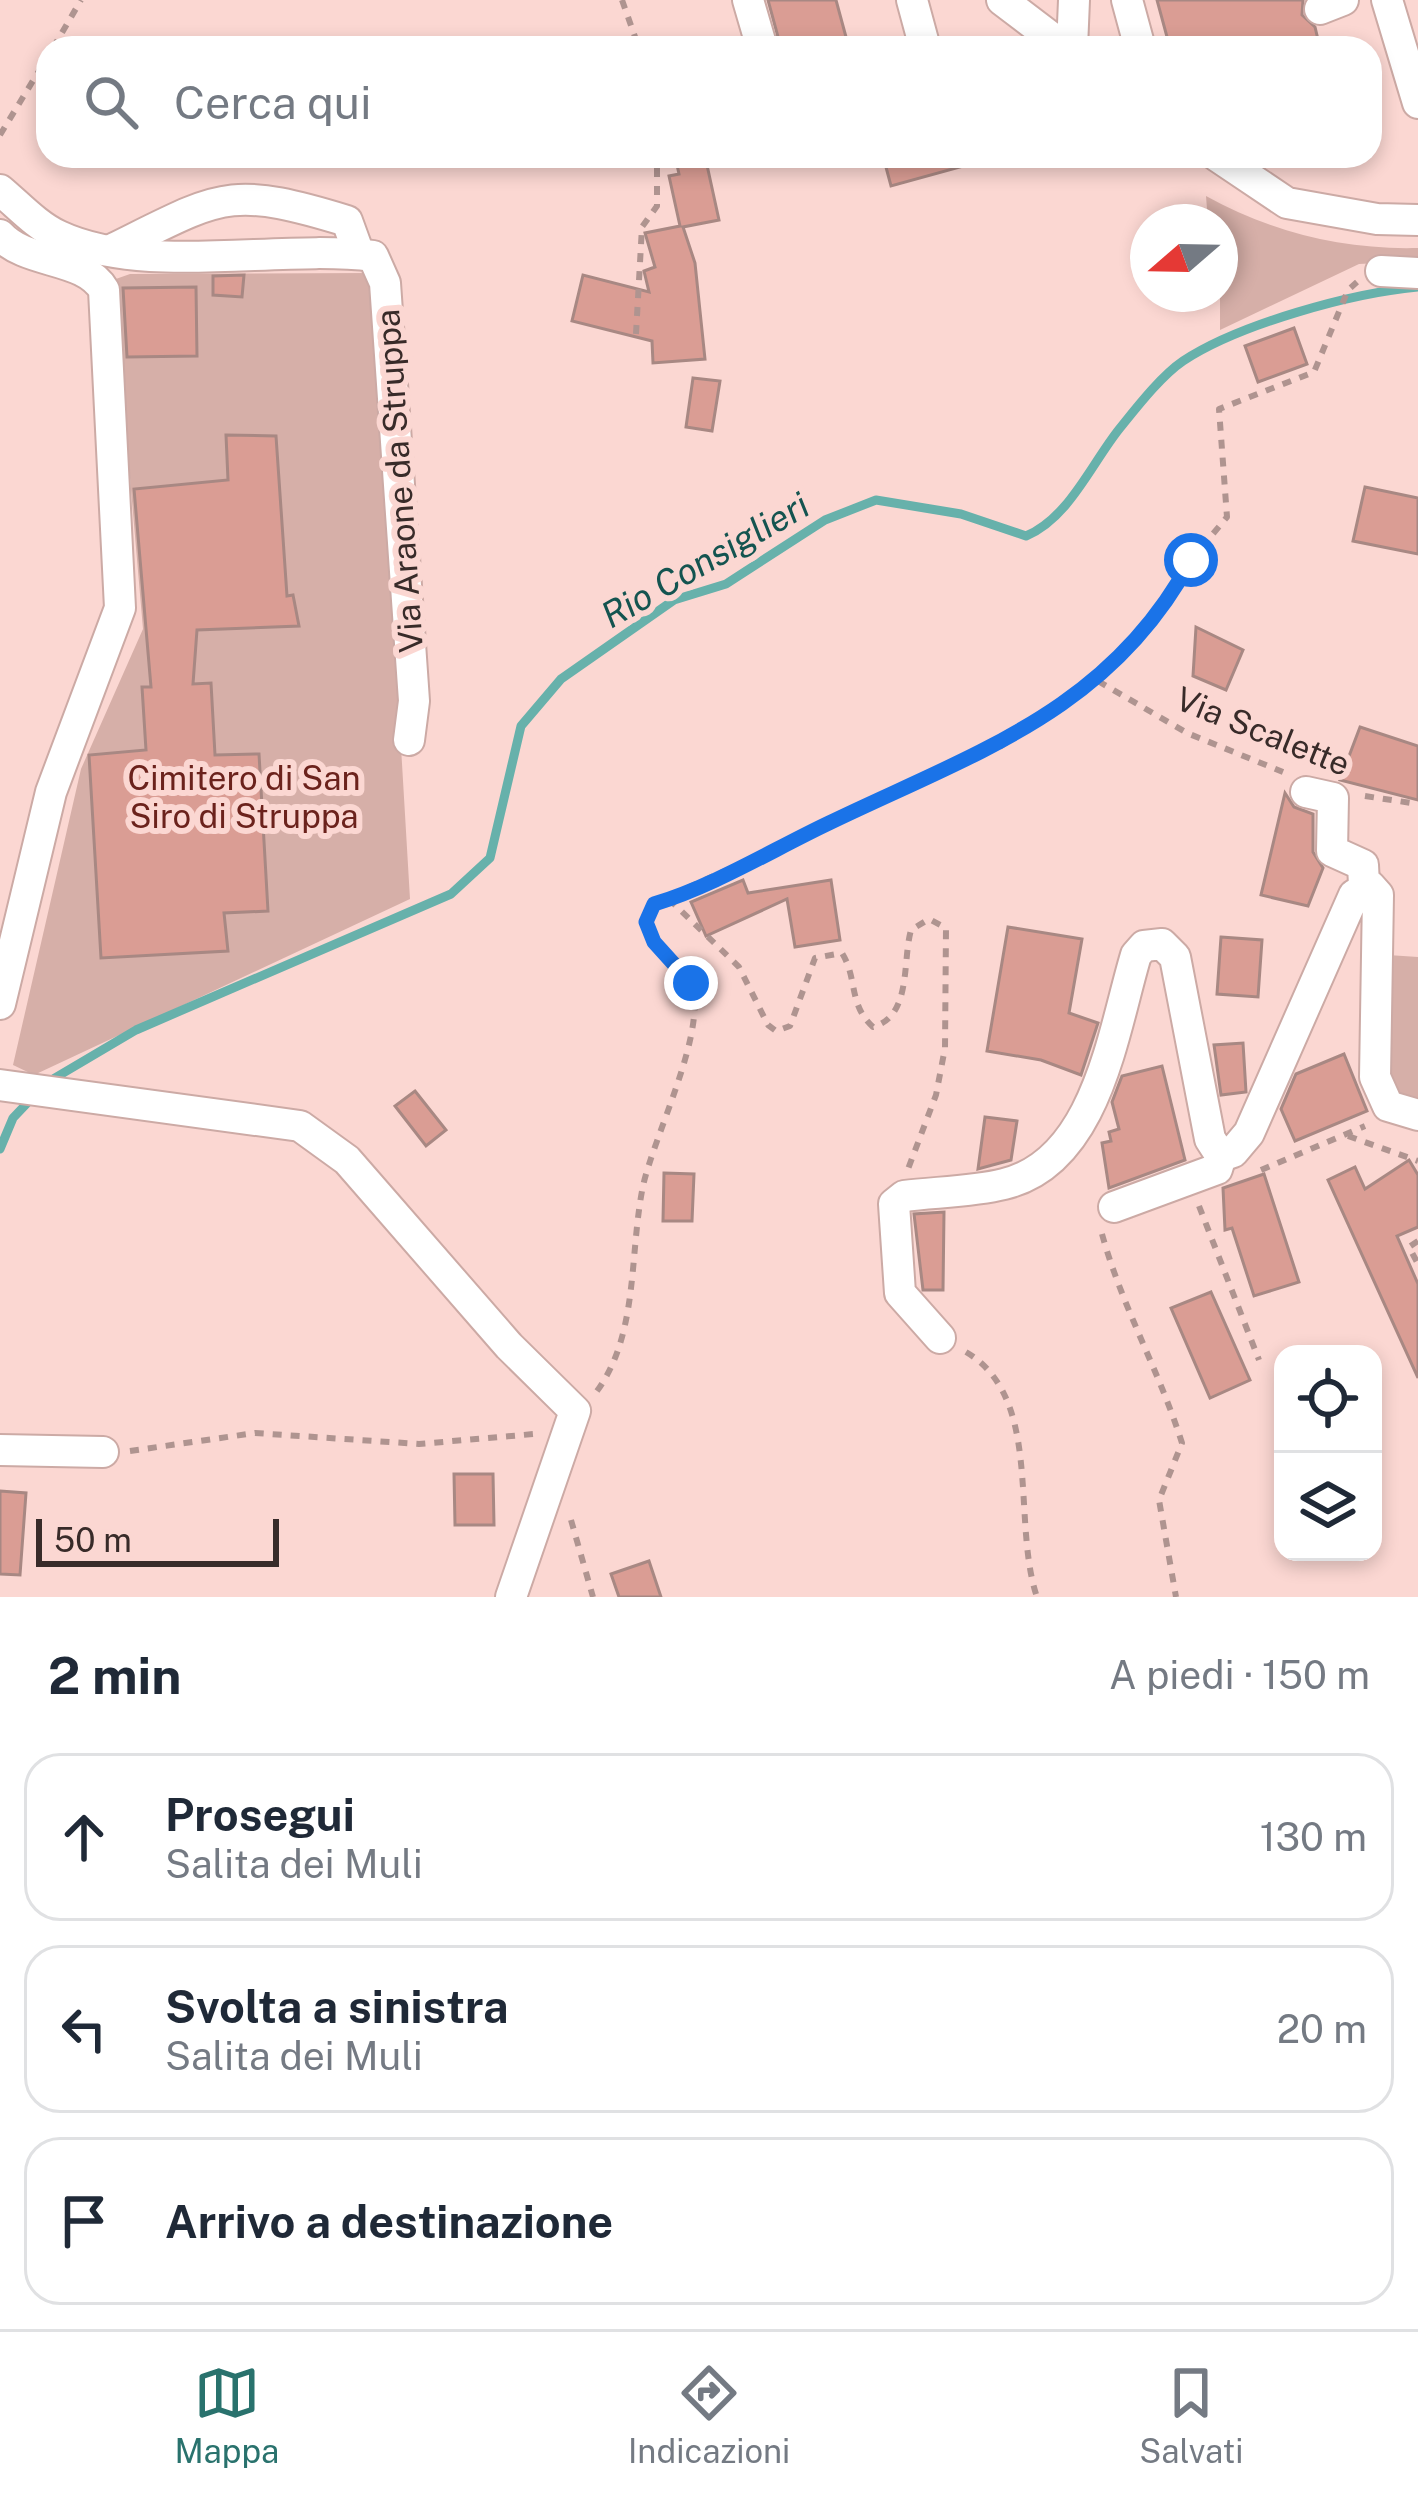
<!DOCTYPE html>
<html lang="it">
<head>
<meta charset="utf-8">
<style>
	:root { --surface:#fff; --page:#f6f6f7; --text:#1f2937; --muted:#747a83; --line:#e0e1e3; --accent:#29726d }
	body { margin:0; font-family:"Public Sans",sans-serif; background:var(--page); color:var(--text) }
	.controls { position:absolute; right:36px; bottom:36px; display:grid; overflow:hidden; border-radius:24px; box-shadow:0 6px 18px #0003 }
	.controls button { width:108px; height:108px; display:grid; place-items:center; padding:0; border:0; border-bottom:3px solid var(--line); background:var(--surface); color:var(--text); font:60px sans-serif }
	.compass { position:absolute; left:1130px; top:204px; width:108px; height:108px; border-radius:50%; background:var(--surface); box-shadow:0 6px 18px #0003; rotate:250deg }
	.scale { position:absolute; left:36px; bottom:30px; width:243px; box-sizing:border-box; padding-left:12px; border:6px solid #382b29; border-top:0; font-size:33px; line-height:42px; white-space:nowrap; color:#382b29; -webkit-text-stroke:9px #fbd7d2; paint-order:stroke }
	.stop { position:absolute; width:36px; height:36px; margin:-27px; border:9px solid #1a73e8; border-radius:50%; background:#fff }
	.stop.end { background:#1a73e8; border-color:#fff; box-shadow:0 3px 12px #0008 }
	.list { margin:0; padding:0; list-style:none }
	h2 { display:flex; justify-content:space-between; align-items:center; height:156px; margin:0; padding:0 48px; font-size:51px }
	h2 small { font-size:39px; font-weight:400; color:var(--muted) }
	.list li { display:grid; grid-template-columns:78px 1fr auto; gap:36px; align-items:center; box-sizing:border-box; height:168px; margin:0 24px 24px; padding:0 24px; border:3px solid var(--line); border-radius:36px }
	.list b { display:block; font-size:45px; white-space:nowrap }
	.list p { margin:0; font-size:39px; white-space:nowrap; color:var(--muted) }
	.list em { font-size:39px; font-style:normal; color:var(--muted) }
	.icon { flex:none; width:66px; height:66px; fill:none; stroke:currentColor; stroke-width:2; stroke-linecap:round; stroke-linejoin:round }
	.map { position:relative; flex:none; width:1418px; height:1597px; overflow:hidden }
	.search { position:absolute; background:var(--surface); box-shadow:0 6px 18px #0003; left:36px; right:36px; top:36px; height:132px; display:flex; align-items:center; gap:30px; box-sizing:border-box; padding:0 42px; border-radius:36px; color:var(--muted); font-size:45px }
	.sheet { height:732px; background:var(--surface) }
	nav { display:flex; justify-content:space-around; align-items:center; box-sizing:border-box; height:168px; border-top:3px solid var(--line); background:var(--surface); font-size:33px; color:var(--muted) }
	nav a { display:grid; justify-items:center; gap:6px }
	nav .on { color:var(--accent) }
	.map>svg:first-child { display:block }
	.green { fill:#d6afa8 }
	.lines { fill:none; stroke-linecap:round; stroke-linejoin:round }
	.stream { stroke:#67b1ab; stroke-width:9 }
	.building { fill:#da9d94; stroke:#a88883; stroke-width:3 }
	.minor-casing { stroke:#ccaaa5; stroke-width:34 }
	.path { stroke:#af9490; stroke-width:6; stroke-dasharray:9 9; stroke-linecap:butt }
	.minor { stroke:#fff; stroke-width:30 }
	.route { stroke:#1a73e8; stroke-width:15 }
	.labels { text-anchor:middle; stroke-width:12; stroke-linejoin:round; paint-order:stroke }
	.street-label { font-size:33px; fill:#382b29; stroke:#fbd7d2 }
	.park-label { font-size:33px; fill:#6b221c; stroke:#fbd7d2 }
	.water-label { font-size:36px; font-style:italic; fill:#145450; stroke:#fbd7d2 }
</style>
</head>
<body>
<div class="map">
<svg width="1418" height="1597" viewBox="0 0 1418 1597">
	<rect width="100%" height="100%" fill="#fbd7d2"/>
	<g class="green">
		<path d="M1206 196C1271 232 1343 250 1418 248V261L1359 264 1220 330V222H1208Z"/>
		<path d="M373 273 410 899 34 1075 13 1065 81 769 143 629 113 280 130 274Z"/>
		<path d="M1388 955 1418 957V1101L1402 1099 1384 1072Z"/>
	</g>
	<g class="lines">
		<g class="stream">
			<path d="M48 1082 136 1030 451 894 490 858 521 726 561 679 674 600 726 584 825 520 876 500 961 514 1026 536C1069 518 1091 464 1120 428 1137 407 1161 376 1183 361 1239 324 1352 293 1418 287"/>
			<path d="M0 1149 13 1118 32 1098"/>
		</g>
	</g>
	<g class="building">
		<path d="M768 0H836L849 48H781Z"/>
		<path d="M1157 0H1303L1302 15 1315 27 1320 48H1290L1288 39 1253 48H1170Z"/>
		<path d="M675 156H705L719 220 683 227 695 263 705 359 653 363 652 341 572 321 583 275 649 292 644 271 655 267 645 233 680 226 669 176 679 174Z"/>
		<path d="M883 156H970L971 164 891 186Z"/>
		<path d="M244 275 242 297 213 295V276Z"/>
		<path d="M196 287 197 356 127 357 123 288Z"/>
		<path d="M1294 328 1307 364 1258 382 1245 346Z"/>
		<path d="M693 378 720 381 712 431 686 427Z"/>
		<path d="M226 435 276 436 287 596 293 595 299 626 197 630 193 684 211 683 215 755 259 754 268 911 224 913 228 951 101 958 89 755 146 750 142 687H151L134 489 228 480Z"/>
		<path d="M1365 487 1418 498V554L1353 541Z"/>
		<path d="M1196 627 1243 650 1226 690 1193 676Z"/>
		<path d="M1360 727 1418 746V800L1340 780Z"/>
		<path d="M1285 793 1294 807 1313 814V852L1323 868 1308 906 1261 895Z"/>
		<path d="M743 880 748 893 831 880 840 940 795 947 787 899 706 936 691 902Z"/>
		<path d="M1008 927 1082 939 1069 1013 1098 1023 1081 1075 1041 1060 987 1051Z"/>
		<path d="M1221 937 1262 940 1258 997 1217 994Z"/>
		<path d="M1243 1043 1246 1092 1221 1095 1214 1045Z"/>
		<path d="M1344 1054 1367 1111 1295 1141 1281 1109 1296 1074Z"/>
		<path d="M1162 1066 1185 1160 1109 1188 1102 1143 1111 1141 1109 1132 1119 1129 1112 1102 1122 1076Z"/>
		<path d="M415 1091 446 1130 426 1146 395 1106Z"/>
		<path d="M985 1117 1017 1121 1011 1160 978 1169Z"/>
		<path d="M1409 1160 1418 1175V1227L1397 1236 1418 1284V1378L1328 1180 1355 1167 1365 1189Z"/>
		<path d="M664 1173 694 1174 692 1221H663Z"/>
		<path d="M1264 1174 1299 1282 1254 1296 1232 1228 1225 1230 1223 1188Z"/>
		<path d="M944 1212 943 1290H923L914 1214Z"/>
		<path d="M1211 1292 1250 1380 1210 1398 1171 1308Z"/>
		<path d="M454 1474H493L494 1525H455Z"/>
		<path d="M0 1491 26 1493 20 1575 0 1574Z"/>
		<path d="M649 1561 661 1597H619L611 1574Z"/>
	</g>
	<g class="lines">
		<g class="minor-casing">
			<g id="minor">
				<path d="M748 0 762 48"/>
				<path d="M912 0 925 48"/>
				<path d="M1002 0 1065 48"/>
				<path d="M1127 0 1140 48"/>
				<path d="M1387 0 1418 103"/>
				<path d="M1320 9 1343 0"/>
				<path d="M1072 48 1074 0"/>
				<path d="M1217 156 1287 203 1377 219 1418 220"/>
				<path d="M0 190C18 205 37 226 59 236 144 276 279 244 373 256L385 283 414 701 409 740"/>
				<path d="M0 235C27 265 84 256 104 290L120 608 51 792 0 1004"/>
				<path d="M115 248C222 195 229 185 347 221L359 254"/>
				<path d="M1381 271 1418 273"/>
				<path d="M1306 792 1333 798 1332 851 1363 865 1364 885"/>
				<path d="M0 1085 300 1126 347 1160 509 1346 575 1411 511 1597"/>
				<path d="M1114 1207 1217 1169 1221 1156"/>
				<path d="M940 1338 900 1293 894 1204 904 1196C936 1192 972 1192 1004 1184 1097 1162 1113 1031 1136 955L1144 946 1162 944 1175 957 1210 1139 1221 1156 1233 1152 1249 1133 1354 895 1370 886 1378 895 1375 1077 1388 1106 1418 1115"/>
				<path d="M0 1450 103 1452"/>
			</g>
		</g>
		<g class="path">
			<path d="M622 0 639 48"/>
			<path d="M53 48 81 0"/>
			<path d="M0 135 48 56"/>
			<path d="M636 334 642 227 657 206V156"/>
			<path d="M1098 681 1187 733 1283 772"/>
			<path d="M1365 796 1418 804"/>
			<path d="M669 899 739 967 768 1025 776 1031 790 1026 815 958 842 953C858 979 848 1004 873 1027 912 1016 902 962 911 930L929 919 946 928 945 1048 936 1095 908 1169"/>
			<path d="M1348 1136 1418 1161"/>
			<path d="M1261 1170 1365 1126"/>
			<path d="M1199 1206 1259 1360"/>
			<path d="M1102 1234C1122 1307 1159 1370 1182 1443L1159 1500 1176 1597"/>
			<path d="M1418 1241 1409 1247 1418 1264"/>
			<path d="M966 1352C1044 1398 1011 1521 1037 1597"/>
			<path d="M597 1391C639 1333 629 1254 643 1186 654 1136 704 1038 693 990 687 966 656 947 646 923L654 903 1001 746 1098 681 1170 599 1191 560 1227 517 1219 409 1314 372 1348 290 1357 282"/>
			<path d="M130 1451 255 1433 419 1444 534 1434"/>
			<path d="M571 1520 593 1597"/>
		</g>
		<use href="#minor" class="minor"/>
	</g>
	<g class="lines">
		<path class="route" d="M691 983 654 942 646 922 654 904C714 886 772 850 829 823 974 753 1110 711 1191 560"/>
	</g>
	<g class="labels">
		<g class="street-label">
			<text transform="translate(399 481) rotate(-94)" y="12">Via Araone da Struppa</text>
			<text transform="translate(1263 731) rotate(22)" y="12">Via Scalette</text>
		</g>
		<g class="park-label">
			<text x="244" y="790">Cimitero di San<tspan x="244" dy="38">Siro di Struppa</tspan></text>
		</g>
		<g class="water-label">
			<text transform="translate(705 560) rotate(-30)" y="13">Rio Consiglieri</text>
		</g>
	</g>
</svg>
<div class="controls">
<button><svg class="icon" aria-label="locate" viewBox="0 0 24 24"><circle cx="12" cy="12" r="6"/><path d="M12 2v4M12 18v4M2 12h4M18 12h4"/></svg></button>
<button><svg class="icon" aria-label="layers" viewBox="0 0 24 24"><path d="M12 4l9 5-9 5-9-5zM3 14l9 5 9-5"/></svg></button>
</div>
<svg class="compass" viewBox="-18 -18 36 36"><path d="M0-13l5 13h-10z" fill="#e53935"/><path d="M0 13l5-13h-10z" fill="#747a83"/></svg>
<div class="scale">50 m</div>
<div class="stop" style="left:1191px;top:560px"></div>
<div class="stop end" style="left:691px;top:983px"></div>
<div class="search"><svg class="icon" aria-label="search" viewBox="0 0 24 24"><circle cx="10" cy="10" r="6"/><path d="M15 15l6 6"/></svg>Cerca qui</div>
</div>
<section class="sheet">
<h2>2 min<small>A piedi · 150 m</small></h2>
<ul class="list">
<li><svg class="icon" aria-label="ahead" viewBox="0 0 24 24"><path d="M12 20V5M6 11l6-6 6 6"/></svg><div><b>Prosegui</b><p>Salita dei Muli</p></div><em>130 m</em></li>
<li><svg class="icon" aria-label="left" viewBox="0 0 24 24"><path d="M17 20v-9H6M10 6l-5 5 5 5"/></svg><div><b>Svolta a sinistra</b><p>Salita dei Muli</p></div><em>20 m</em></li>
<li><svg class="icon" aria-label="arrive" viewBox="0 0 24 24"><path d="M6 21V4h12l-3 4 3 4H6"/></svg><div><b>Arrivo a destinazione</b></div></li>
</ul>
</section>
<nav>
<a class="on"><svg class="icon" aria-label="map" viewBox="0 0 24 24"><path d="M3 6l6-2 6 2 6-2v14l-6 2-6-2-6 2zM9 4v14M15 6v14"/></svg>Mappa</a>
<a><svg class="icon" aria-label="directions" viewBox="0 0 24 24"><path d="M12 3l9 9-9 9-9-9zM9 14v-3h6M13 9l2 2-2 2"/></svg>Indicazioni</a>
<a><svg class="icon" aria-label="saved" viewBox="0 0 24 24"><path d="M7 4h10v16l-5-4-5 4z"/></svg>Salvati</a>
</nav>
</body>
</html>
